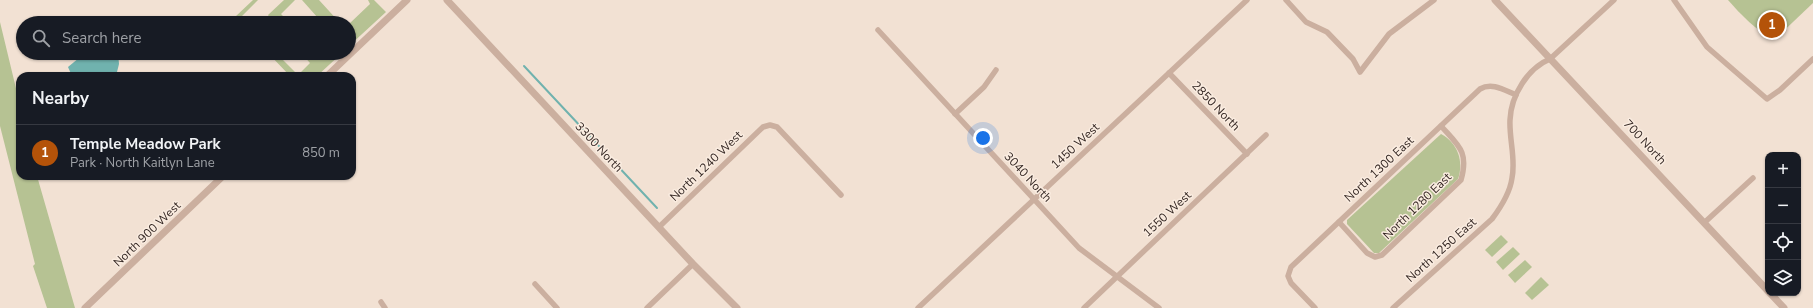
<!DOCTYPE html>
<html lang="en">
<head>
<meta charset="utf-8">
<style>
	:root { --surface:#171b24; --page:#20242c; --text:#f1f3f6; --muted:#9ea1a6; --line:#363941; --accent:#b45309 }
	body { margin:0; font-family:"Nunito Sans",sans-serif; background:var(--page); color:var(--text) }
	.controls { position:absolute; right:12px; bottom:12px; display:grid; overflow:hidden; border-radius:8px; box-shadow:0 1px 3px #0004 }
	.controls button { width:36px; height:36px; display:grid; place-items:center; padding:0; border:0; border-bottom:1px solid var(--line); background:var(--surface); color:var(--text); font:20px sans-serif }
	.you { position:absolute; left:983px; top:138px; width:14px; height:14px; margin:-10px; border:3px solid #fff; border-radius:50%; background:#1a73e8; box-shadow:0 0 0 6px #1a73e833 }
	.badge { display:grid; place-items:center; width:26px; height:26px; border-radius:50%; background:var(--accent); color:#fff; font-size:13px; font-weight:700 }
	.pin { position:absolute; translate:-50% -50%; border:2px solid #fff; box-shadow:0 1px 4px #0006 }
	.list { margin:0; padding:0; list-style:none }
	h2 { display:flex; justify-content:space-between; align-items:center; height:52px; margin:0; padding:0 16px; font-size:17px }
	h2 small { font-size:13px; font-weight:400; color:var(--muted) }
	.list li { display:grid; grid-template-columns:26px 1fr auto; gap:12px; align-items:center; box-sizing:border-box; height:56px; padding:0 16px; border-top:1px solid var(--line) }
	.list b { display:block; font-size:15px; white-space:nowrap }
	.list p { margin:0; font-size:13px; white-space:nowrap; color:var(--muted) }
	.list em { font-size:13px; font-style:normal; color:var(--muted) }
	.icon { flex:none; width:22px; height:22px; fill:none; stroke:currentColor; stroke-width:2; stroke-linecap:round; stroke-linejoin:round }
	.map { position:relative; flex:none; width:1813px; height:308px; overflow:hidden }
	.search { position:absolute; background:var(--surface); box-shadow:0 1px 3px #0004; left:16px; top:16px; width:340px; height:44px; display:flex; align-items:center; gap:10px; box-sizing:border-box; padding:0 14px; border-radius:22px; color:var(--muted); font-size:15px }
	.panel { position:absolute; background:var(--surface); box-shadow:0 1px 3px #0004; left:16px; top:72px; width:340px; height:108px; border-radius:12px }
	.map>svg:first-child { display:block }
	.green { fill:#b6c293 }
	.water { fill:#70b2ae }
	.lines { fill:none; stroke-linecap:round; stroke-linejoin:round }
	.stream { stroke:#70b2ae; stroke-width:2 }
	.minor { stroke:#cbaf9f; stroke-width:5.5 }
	.tertiary { stroke:#cbaf9f; stroke-width:7 }
	.labels { text-anchor:middle; stroke-width:3; stroke-linejoin:round; paint-order:stroke }
	.street-label { font-size:12px; fill:#342723; stroke:#faece0 }
</style>
</head>
<body>
<div class="map">
<svg width="1813" height="308" viewBox="0 0 1813 308">
	<rect width="100%" height="100%" fill="#f2e1d3"/>
	<g class="green">
		<path d="M253 0H258L242 16 248 23H240L235 17Z"/>
		<path d="M284 0H295L281 14 290 23H273L268 15Z"/>
		<path d="M302 0H319L340 23H327L320 16 318 18Z"/>
		<path d="M368 0H374L386 12 349 46V24L370 4Z"/>
		<path d="M1728 0H1813V3L1774 40C1756 30 1741 15 1728 0Z"/>
		<path d="M0 22 20 105V176H37L75 308H47L33 266 35 264 0 126Z"/>
		<path d="M268 53H276L298 75 310 63 301 53H342L317 76H290Z"/>
		<path d="M1441 134C1458 143 1464 162 1458 179L1379 253H1374L1347 224V220Z"/>
		<path d="M1501 235 1508 242 1492 257 1485 250Z"/>
		<path d="M1513 247 1520 254 1503 270 1496 262Z"/>
		<path d="M1525 260 1532 267 1515 283 1508 275Z"/>
		<path d="M1541 277 1549 285 1532 300 1525 293Z"/>
	</g>
	<path class="water" d="M85 53H118L119 64 116 76H72L68 67Z"/>
	<g class="lines">
		<path class="stream" d="M524 66 657 208"/>
		<g class="minor">
			<path d="M1286 0 1306 22 1327 32 1353 59 1360 72 1389 34 1434 0"/>
			<path d="M1674 0 1707 47 1767 99 1780 90 1813 59"/>
			<path d="M878 30 1079 248 1159 308"/>
			<path d="M1169 73 1247 154"/>
			<path d="M955 114 984 87 996 70"/>
			<path d="M1339 222 1367 253 1375 257 1382 255 1461 180C1469 152 1459 146 1441 126"/>
			<path d="M1705 222 1753 178"/>
			<path d="M659 227 763 127 770 125 777 127 841 195"/>
			<path d="M535 284 557 308"/>
			<path d="M381 302 385 308"/>
			<path d="M647 308 693 264"/>
			<path d="M918 308 1247 0"/>
			<path d="M1084 308 1266 135"/>
			<path d="M1315 308 1291 283 1288 276 1291 267 1480 89C1492 82 1504 90 1516 95"/>
			<path d="M1393 308 1492 219C1501 207 1510 193 1512 178 1516 159 1509 139 1510 120 1511 95 1528 68 1550 59L1614 0"/>
		</g>
		<g class="tertiary">
			<path d="M447 0 693 264 737 308"/>
			<path d="M1495 0 1768 291"/>
			<path d="M327 76 407 0"/>
			<path d="M1770 293 1784 308"/>
			<path d="M85 308 223 176"/>
		</g>
	</g>
	<g class="labels">
		<g class="street-label">
			<text transform="translate(1216 106) rotate(46)" y="4">2850 North</text>
			<text transform="translate(1645 142) rotate(47)" y="4">700 North</text>
			<text transform="translate(1075 146) rotate(-43)" y="4">1450 West</text>
			<text transform="translate(599 147) rotate(47)" y="4">3300 North</text>
			<text transform="translate(706 166) rotate(-44)" y="4">North 1240 West</text>
			<text transform="translate(1379 169) rotate(-43)" y="4">North 1300 East</text>
			<text transform="translate(1028 177) rotate(47)" y="4">3040 North</text>
			<text transform="translate(1417 206) rotate(-44)" y="4">North 1280 East</text>
			<text transform="translate(1167 214) rotate(-43)" y="4">1550 West</text>
			<text transform="translate(147 234) rotate(-44)" y="4">North 900 West</text>
			<text transform="translate(1441 250) rotate(-42)" y="4">North 1250 East</text>
		</g>
	</g>
</svg>
<div class="controls">
<button>+</button>
<button>−</button>
<button><svg class="icon" aria-label="locate" viewBox="0 0 24 24"><circle cx="12" cy="12" r="6"/><path d="M12 2v4M12 18v4M2 12h4M18 12h4"/></svg></button>
<button><svg class="icon" aria-label="layers" viewBox="0 0 24 24"><path d="M12 4l9 5-9 5-9-5zM3 14l9 5 9-5"/></svg></button>
</div>
<div class="you"></div>
<div class="pin badge" style="left:1772px;top:25px">1</div>
<div class="search"><svg class="icon" aria-label="search" viewBox="0 0 24 24"><circle cx="10" cy="10" r="6"/><path d="M15 15l6 6"/></svg>Search here</div>
<section class="panel">
<h2>Nearby<small></small></h2>
<ul class="list">
<li><span class="badge">1</span><div><b>Temple Meadow Park</b><p>Park · North Kaitlyn Lane</p></div><em>850 m</em></li>
</ul>
</section>
</div>
</body>
</html>
